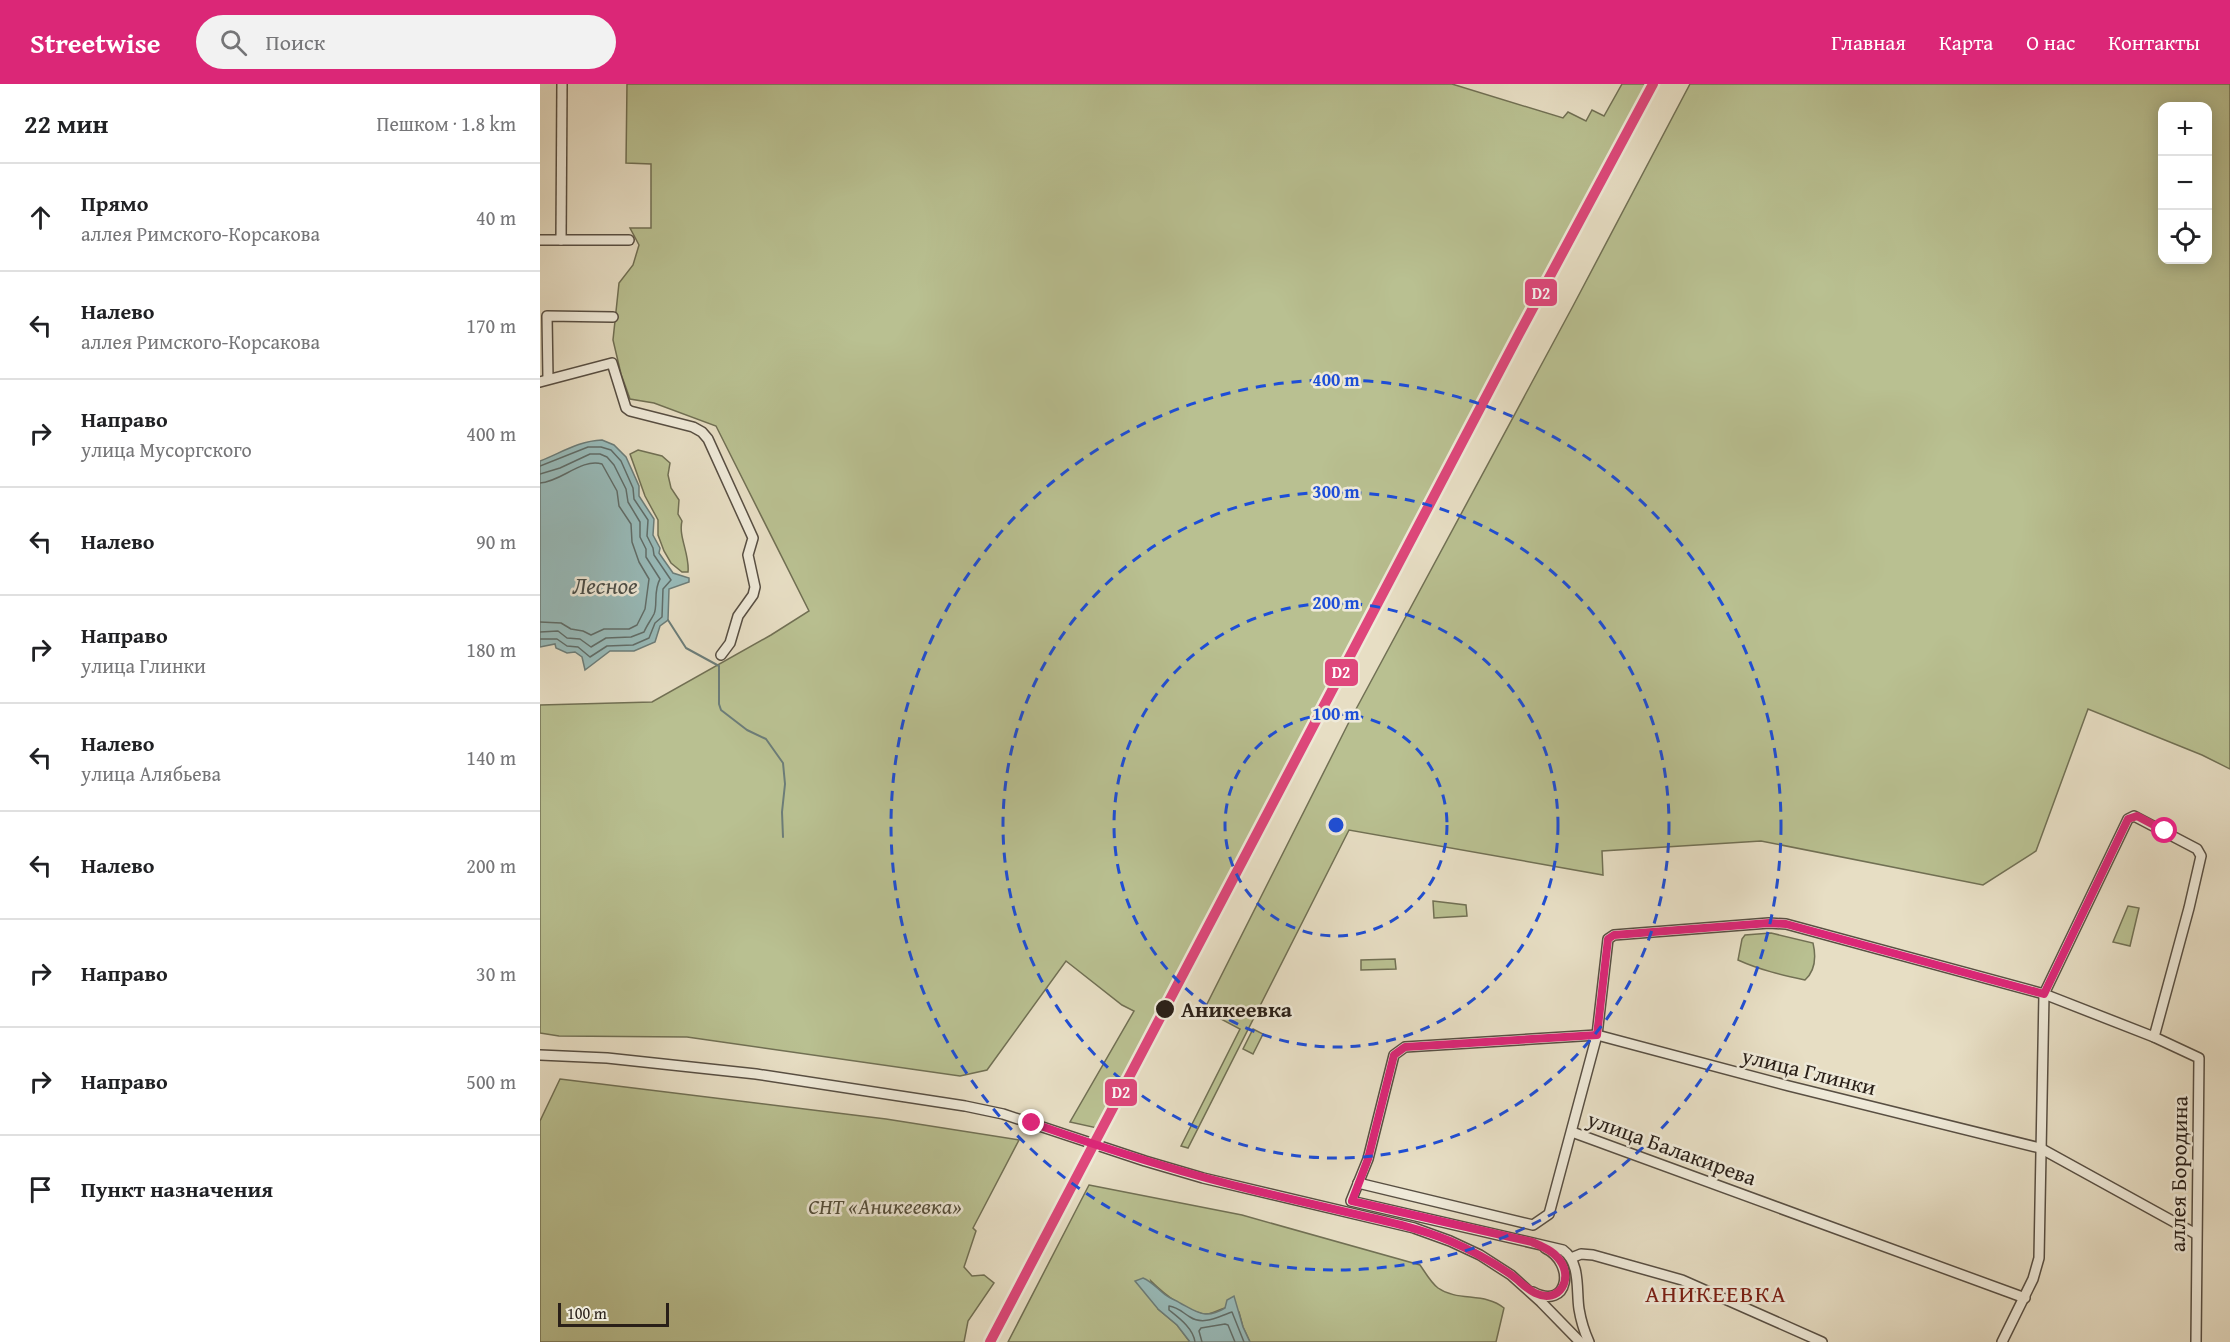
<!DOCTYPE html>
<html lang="ru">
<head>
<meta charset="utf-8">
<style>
	:root { --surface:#fff; --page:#f2f2f2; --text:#202124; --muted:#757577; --line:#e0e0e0; --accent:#db2777 }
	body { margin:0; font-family:"Gentium Book Plus",serif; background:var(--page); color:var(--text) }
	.controls { position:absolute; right:18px; top:18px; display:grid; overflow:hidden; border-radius:12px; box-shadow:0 3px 15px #0003 }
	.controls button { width:54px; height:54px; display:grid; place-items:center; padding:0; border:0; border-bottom:2px solid var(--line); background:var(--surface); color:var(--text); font:30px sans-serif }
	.scale { position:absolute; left:18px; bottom:15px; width:111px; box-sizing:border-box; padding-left:6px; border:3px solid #291f18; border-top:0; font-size:16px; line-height:21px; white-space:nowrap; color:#291f18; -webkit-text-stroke:4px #efead9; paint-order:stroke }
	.stop { position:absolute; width:18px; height:18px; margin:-14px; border:4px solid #db2777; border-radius:50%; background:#fff }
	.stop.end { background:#db2777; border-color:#fff; box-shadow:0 2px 6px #0008 }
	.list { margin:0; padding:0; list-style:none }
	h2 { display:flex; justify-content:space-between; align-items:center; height:78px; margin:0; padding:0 24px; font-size:26px }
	h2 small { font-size:20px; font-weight:400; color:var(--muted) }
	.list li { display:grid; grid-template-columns:39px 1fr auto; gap:18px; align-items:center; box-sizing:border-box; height:108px; padding:0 24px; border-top:2px solid var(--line) }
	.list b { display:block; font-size:22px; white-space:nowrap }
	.list p { margin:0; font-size:20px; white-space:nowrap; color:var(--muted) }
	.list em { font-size:20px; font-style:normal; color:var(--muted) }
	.icon { flex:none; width:33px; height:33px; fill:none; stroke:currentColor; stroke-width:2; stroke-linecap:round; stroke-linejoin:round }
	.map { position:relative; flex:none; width:1690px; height:1258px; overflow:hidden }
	header { display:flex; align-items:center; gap:36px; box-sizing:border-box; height:84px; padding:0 30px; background:var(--accent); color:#fff }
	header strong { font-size:28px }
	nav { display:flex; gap:33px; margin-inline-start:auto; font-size:21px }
	.search { width:420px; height:54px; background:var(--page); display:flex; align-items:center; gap:15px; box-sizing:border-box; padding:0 21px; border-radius:33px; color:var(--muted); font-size:22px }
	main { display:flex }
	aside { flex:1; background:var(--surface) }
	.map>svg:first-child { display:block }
	.green { fill:#b9c091; stroke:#717054; stroke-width:1.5; fill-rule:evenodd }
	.water { fill:#98bbba; stroke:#6c7d79; stroke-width:1.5 }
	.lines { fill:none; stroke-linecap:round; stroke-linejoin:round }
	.shore { stroke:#606d69; stroke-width:1.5 }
	.stream { stroke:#6c7d79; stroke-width:2 }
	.minor-casing { stroke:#584f43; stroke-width:12 }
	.minor { stroke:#efead9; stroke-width:9 }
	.rail-1-casing { stroke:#efead9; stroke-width:15 }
	.rail-1 { stroke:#df477c; stroke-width:10 }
	.route { stroke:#db2777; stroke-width:8 }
	.ring { fill:none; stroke:#1d4ed8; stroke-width:3; stroke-dasharray:10 8 }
	.stop-dot { fill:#291f18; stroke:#efead9; stroke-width:2 }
	.labels { text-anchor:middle; stroke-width:5; stroke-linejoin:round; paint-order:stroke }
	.stop-label { font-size:22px; font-weight:bold; fill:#291f18; stroke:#efead9; text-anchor:start }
	.street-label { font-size:22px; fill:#291f18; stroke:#efead9 }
	.park-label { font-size:22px; font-style:italic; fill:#544f3c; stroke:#efead9 }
	.water-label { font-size:24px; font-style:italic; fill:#4a4e49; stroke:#efead9 }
	.neighbourhood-label { font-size:24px; letter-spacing:1.5px; fill:#7a1f14; stroke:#efead9 }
	.centre { fill:#1d4ed8; stroke:#efead9; stroke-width:3 }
	.ring-label { font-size:18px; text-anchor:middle; font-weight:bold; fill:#1d4ed8; stroke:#efead9; stroke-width:5; stroke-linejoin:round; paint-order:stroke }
	.line-badge { stroke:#efead9; stroke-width:2 }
	.badge-label { font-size:16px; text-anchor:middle; font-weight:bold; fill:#fff }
</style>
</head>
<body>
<header>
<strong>Streetwise</strong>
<div class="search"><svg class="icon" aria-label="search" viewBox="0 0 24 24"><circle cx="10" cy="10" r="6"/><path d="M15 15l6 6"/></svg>Поиск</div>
<nav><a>Главная</a><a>Карта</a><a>О нас</a><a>Контакты</a></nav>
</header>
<main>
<aside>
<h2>22 мин<small>Пешком · 1.8 km</small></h2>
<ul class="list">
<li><svg class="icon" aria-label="ahead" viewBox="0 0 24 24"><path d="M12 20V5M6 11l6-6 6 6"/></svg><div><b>Прямо</b><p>аллея Римского-Корсакова</p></div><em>40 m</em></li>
<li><svg class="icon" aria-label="left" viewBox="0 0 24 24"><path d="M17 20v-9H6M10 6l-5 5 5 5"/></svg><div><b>Налево</b><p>аллея Римского-Корсакова</p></div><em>170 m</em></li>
<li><svg class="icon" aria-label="right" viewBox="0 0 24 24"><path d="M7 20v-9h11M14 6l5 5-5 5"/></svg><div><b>Направо</b><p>улица Мусоргского</p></div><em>400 m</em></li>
<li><svg class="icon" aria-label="left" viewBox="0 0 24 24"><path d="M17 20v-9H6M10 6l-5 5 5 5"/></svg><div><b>Налево</b></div><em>90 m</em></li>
<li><svg class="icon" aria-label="right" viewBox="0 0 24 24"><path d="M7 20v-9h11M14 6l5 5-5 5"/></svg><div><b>Направо</b><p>улица Глинки</p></div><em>180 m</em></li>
<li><svg class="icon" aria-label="left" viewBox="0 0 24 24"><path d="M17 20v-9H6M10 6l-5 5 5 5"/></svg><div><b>Налево</b><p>улица Алябьева</p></div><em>140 m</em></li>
<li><svg class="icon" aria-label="left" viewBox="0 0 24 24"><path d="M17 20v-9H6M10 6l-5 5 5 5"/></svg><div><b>Налево</b></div><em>200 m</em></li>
<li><svg class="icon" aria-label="right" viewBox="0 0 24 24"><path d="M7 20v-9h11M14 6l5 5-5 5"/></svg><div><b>Направо</b></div><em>30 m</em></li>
<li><svg class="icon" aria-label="right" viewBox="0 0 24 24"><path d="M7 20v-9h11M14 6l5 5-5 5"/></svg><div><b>Направо</b></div><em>500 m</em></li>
<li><svg class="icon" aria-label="arrive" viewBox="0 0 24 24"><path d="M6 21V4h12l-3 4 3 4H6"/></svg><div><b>Пункт назначения</b></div></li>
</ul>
</aside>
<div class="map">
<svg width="1690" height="1258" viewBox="0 0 1690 1258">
	<rect width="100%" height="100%" fill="#e7dec4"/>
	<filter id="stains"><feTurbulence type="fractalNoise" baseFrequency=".00333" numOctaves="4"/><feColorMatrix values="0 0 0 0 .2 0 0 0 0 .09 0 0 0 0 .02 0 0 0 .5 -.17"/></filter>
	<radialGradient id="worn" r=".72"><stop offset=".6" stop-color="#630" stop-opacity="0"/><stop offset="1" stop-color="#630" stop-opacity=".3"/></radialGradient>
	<g class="green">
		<path d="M87 0H912L1023 34 1028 28 1046 37 1052 26 1064 32 1082 0H1107L968 260 557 1044 530 1038 594 927 582 921 526 877 447 986 420 992 147 953 19 952 0 949V621L112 618 231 551 269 527 176 342 114 319 90 315 81 290 73 256 79 199 93 181 99 161 90 144H111V80L86 79Z"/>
		<path d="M1150 0H1690V685L1662 671 1548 625 1496 767 1443 801 1221 757 1062 767 1063 791 809 746 648 1064 641 1062 700 945 664 926 808 640 1033 222ZM1622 22H1668V176H1622Z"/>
		<path d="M98 366 122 372 130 379 128 391 131 404 139 416 138 430 142 437C138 452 150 471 148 488H142L131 479 124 467 118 451V436L105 412 90 370Z"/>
		<path d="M893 817 926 821 927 832 894 834Z"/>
		<path d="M1588 822 1599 824 1590 862 1573 858Z"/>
		<path d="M1231 849 1273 859C1276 872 1276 886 1265 896 1242 891 1220 886 1198 876L1202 855 1205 851Z"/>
		<path d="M855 875 856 885 821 886V876Z"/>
		<path d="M713 945 723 950 713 970 703 965Z"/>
		<path d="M20 995 346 1035 479 1056 433 1144 436 1147 424 1183 432 1192 444 1191 454 1199 428 1237 424 1258H0V1037Z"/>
		<path d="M549 1101 702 1131 880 1181C885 1188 891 1199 898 1204 918 1218 945 1208 964 1224L956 1258H710L703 1243 699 1228C696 1227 689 1224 685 1224 679 1225 674 1230 667 1230 649 1230 624 1210 611 1197L618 1225 637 1241 650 1258H468Z"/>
	</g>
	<g class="water">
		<path d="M62 356 74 361 86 373 99 402V412L114 435 113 451 120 464 119 469 133 489 149 494V498L129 505 128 536 120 542 115 558 94 567H70L45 586 42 573 35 568 27 569 16 564 15 560 0 563V377C21 369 38 357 62 356Z"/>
		<path d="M603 1194C613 1198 618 1206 627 1212 631 1215 636 1216 640 1219 657 1228 665 1236 685 1224L687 1216 694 1212 703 1243 710 1258H650L637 1241 618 1225 595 1197Z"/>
	</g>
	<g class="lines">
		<g class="shore">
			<path d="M0 382 48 363H61L71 366 81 377 93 404 94 415 108 436 107 452 113 464 114 471 131 496 123 505 122 533 115 539 109 554 93 561 67 562 50 573 38 563 27 562 17 555H0"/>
			<path d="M0 390 20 384 50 370H60L67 373 74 381 86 405 88 418 100 438V453L106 465V473L120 495C113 507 118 521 114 530 111 536 107 541 104 548L91 553 66 554 51 563 40 555 27 554 18 547 0 548"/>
			<path d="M0 399C21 398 41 374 62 380L77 407 79 422 91 440 92 458 99 478 109 495 105 525 97 541 89 545H64L51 551 43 547 31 545 21 539 0 538"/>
			<path d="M655 1258C653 1244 639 1234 629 1226V1222C638 1223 643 1229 650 1233 664 1242 679 1232 692 1228L704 1258"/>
			<path d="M662 1258 659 1247 661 1244 685 1240 688 1241 695 1258"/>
		</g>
		<path class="stream" d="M128 536 146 564 179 582V620L181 626 207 646 226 655 243 679 245 700 242 728 243 753"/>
		<g class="minor-casing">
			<g id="minor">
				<path d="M0 156H89"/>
				<path d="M21 156 22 0"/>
				<path d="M8 295 7 232 73 233"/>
				<path d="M0 298 72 279 86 324 90 327 153 343 162 348 168 355 213 454 208 471 215 503 213 511 198 532 190 559 181 571"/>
				<path d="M0 971 67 974 216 990 425 1022 463 1030 605 1077 663 1094 874 1144 910 1157 940 1171 971 1191 1001 1218 1040 1258"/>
				<path d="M1032 1048 1485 1214"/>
				<path d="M818 1099 993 1141 1009 1130 1057 951 1068 855 1074 851 1229 839 1246 840 1504 910 1614 953 1659 974 1656 1258"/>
				<path d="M1031 1174 1041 1170 1053 1171 1142 1196 1282 1258"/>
				<path d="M993 1208C1029 1227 1036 1179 1005 1164"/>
				<path d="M1049 1258C1044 1247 1041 1237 1039 1225 1036 1206 1041 1179 1023 1166L811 1117 828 1075 854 971 865 963 1057 951 1249 1002 1500 1064 1656 1150"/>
				<path d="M1462 1258 1493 1195 1499 1174 1504 910 1588 735 1594 732 1657 765 1661 772 1649 824 1614 953"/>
			</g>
		</g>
		<use href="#minor" class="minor"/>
		<g class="rail-1-casing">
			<path id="rail-1" d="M450 1258 979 250 1113 0"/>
		</g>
		<use href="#rail-1" class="rail-1"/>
	</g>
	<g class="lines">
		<path class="route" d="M492 1039C566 1065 641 1089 717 1107 751 1115 785 1123 819 1131 850 1138 881 1145 910 1157 931 1166 951 1177 970 1190 979 1196 985 1204 995 1209 1020 1221 1035 1193 1018 1174 1012 1166 1001 1162 992 1158L812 1117 828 1075 854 971 865 963 1057 951 1068 855 1074 851 1229 839 1246 840 1504 910 1588 735 1597 732 1625 747"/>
	</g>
	<g class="ring">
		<circle cx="796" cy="741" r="111"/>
		<circle cx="796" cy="741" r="222"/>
		<circle cx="796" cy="741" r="333"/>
		<circle cx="796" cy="741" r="445"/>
	</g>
	<circle class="stop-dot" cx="625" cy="925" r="10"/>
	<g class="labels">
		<g class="stop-label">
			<text x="641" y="933">Аникеевка</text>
		</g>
		<g class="street-label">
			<text transform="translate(1269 987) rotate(14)" y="8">улица Глинки</text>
			<text transform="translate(1132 1064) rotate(20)" y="8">улица Балакирева</text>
			<text transform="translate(1638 1090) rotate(-89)" y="8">аллея Бородина</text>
		</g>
		<g class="park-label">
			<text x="345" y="1130">СНТ «Аникеевка»</text>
		</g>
		<g class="water-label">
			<text x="65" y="510">Лесное</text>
		</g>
		<g class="neighbourhood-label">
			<text x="1176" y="1218">АНИКЕЕВКА</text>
		</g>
	</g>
	<circle cx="796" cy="741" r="9" class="centre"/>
	<g class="ring-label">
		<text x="796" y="302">400 m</text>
		<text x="796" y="414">300 m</text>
		<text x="796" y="525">200 m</text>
		<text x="796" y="636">100 m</text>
	</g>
	<g class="line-badge">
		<rect x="984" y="194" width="34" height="29" rx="6" fill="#df477c"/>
		<rect x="784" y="574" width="35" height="29" rx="6" fill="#df477c"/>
		<rect x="564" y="994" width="34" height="29" rx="6" fill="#df477c"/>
	</g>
	<g class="badge-label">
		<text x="1001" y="215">D2</text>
		<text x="801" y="594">D2</text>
		<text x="581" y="1014">D2</text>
	</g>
	<rect width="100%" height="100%" filter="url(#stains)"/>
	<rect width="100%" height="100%" fill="url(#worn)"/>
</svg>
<div class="controls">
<button>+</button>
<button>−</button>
<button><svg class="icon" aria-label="locate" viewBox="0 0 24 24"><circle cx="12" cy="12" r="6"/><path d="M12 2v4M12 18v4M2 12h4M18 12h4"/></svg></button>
</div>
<div class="scale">100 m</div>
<div class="stop" style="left:1625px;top:747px"></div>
<div class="stop end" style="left:492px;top:1039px"></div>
</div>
</main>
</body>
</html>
